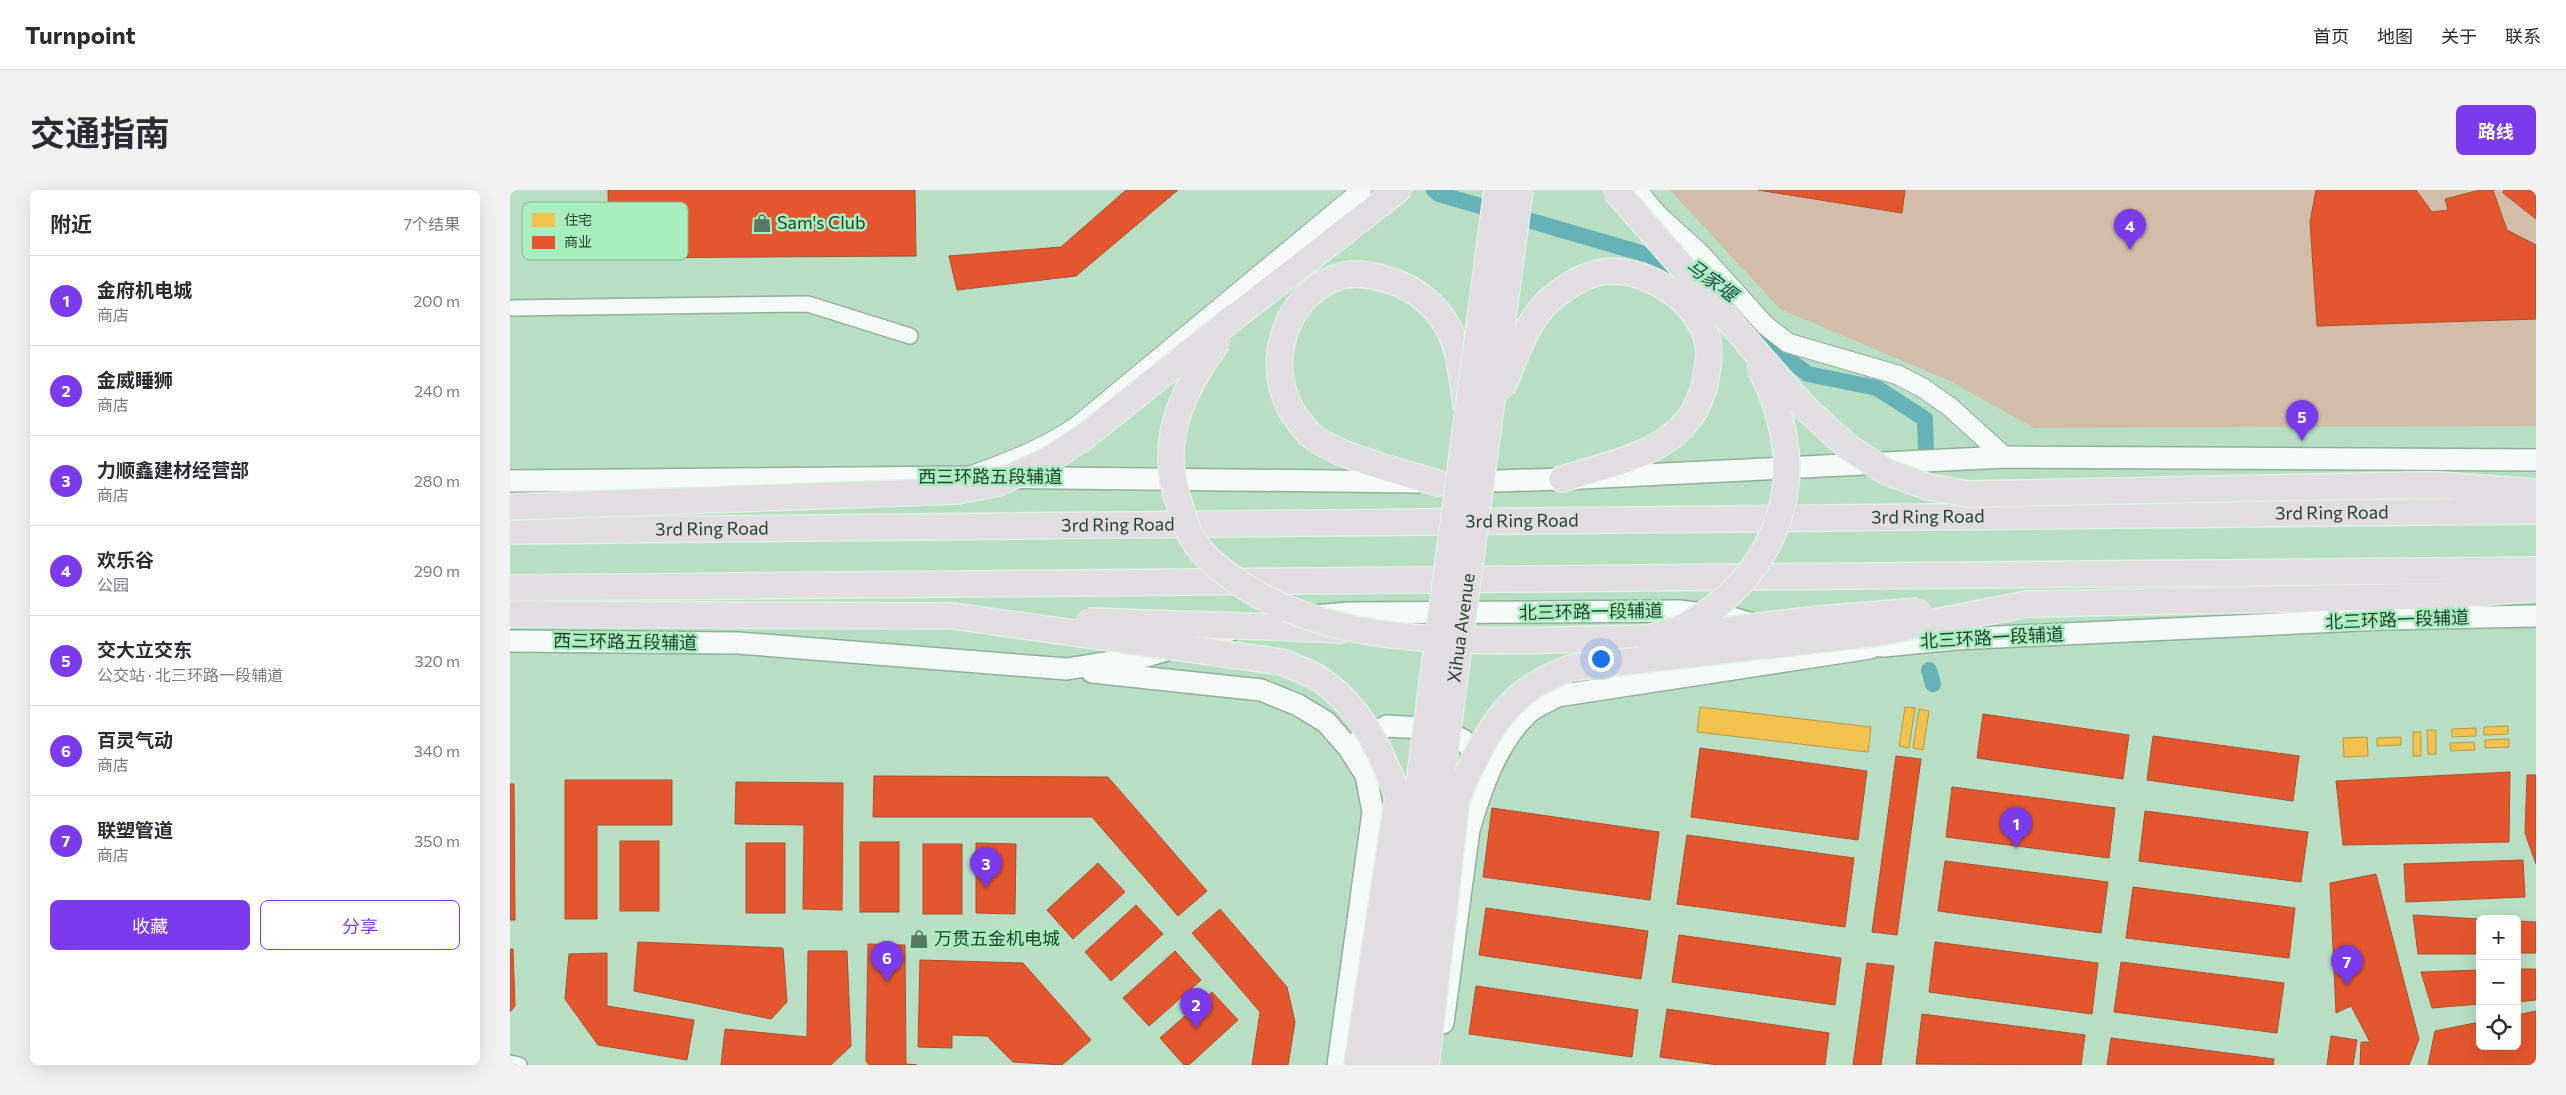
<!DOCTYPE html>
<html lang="zh">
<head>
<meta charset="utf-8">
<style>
	:root { --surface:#fff; --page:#f2f2f3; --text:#2b2b33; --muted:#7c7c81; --line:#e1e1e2; --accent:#7c3aed }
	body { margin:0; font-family:Commissioner,"Noto Sans SC",sans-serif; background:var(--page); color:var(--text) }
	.controls { position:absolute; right:15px; bottom:15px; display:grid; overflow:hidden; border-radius:8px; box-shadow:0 5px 20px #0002 }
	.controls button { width:45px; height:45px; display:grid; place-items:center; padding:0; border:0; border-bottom:1px solid var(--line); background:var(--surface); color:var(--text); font:25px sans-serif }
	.you { position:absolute; left:1090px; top:468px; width:18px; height:18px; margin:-12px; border:4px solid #fff; border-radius:50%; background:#1a73e8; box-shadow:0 0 0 8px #1a73e833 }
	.badge { display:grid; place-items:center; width:32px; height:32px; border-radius:50%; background:var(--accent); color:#fff; font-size:16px; font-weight:700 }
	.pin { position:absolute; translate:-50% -41px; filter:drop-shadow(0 1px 2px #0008) }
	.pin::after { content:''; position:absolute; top:26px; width:18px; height:15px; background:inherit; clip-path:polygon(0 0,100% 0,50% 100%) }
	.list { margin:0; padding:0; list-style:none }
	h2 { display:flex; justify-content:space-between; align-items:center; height:65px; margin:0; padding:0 20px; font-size:21px }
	h2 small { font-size:16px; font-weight:400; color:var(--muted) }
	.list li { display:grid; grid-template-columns:32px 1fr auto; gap:15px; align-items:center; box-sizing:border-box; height:90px; padding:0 20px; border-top:1px solid var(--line) }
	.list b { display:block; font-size:19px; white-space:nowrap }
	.list p { margin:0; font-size:16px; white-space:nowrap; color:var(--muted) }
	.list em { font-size:16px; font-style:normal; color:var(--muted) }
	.actions { display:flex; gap:10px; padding:15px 20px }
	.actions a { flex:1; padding:11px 0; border:1px solid var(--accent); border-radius:8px; text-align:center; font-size:18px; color:var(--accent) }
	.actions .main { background:var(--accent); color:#fff }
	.icon { flex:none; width:28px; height:28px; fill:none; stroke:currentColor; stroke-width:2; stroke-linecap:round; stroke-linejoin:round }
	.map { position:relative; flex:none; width:2026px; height:875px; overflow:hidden; border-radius:8px }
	header { display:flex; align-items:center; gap:30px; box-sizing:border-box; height:70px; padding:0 25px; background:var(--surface); border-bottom:1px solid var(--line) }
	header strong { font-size:24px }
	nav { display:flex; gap:28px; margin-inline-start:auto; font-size:18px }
	.intro { display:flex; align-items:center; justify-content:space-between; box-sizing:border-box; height:120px; padding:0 30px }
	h1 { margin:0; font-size:35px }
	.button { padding:12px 22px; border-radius:8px; background:var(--accent); color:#fff; font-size:18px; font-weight:700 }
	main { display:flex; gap:30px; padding:0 30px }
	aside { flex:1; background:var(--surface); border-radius:8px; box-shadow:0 5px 20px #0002 }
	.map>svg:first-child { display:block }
	.green { fill:#d2bea8 }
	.homes { fill:#f2c14e; stroke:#b49b45 }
	.shops { fill:#e4572e; stroke:#ab512e }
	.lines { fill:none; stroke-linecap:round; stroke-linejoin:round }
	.canal { stroke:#65b2b7; stroke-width:16 }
	.minor-casing { stroke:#92af9b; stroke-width:18 }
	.tertiary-casing { stroke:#92af9b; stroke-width:21 }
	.secondary-casing { stroke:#92af9b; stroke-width:24 }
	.trunk-casing { stroke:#dff0e4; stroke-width:28 }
	.minor { stroke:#f4faf6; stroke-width:15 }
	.tertiary { stroke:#f4faf6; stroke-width:19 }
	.secondary { stroke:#f4faf6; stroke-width:21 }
	.trunk { stroke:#e1dde1; stroke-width:25 }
	.trunk-bridge-casing { stroke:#dff0e4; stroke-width:28; stroke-linecap:butt }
	.trunk-bridge { stroke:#e1dde1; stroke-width:25 }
	.labels { text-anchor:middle; stroke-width:5; stroke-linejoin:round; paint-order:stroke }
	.poi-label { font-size:18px; fill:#25422f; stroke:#a8eebe; text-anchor:start }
	.street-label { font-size:18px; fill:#25422f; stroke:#a8eebe }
	.water-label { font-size:19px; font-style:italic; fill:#234c55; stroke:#a8eebe }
	.key { fill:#a8eebe; stroke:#81ba93; stroke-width:1 }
	.key-label { font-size:14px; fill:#25422f }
</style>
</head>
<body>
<header>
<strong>Turnpoint</strong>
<nav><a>首页</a><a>地图</a><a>关于</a><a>联系</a></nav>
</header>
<div class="intro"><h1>交通指南</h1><a class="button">路线</a></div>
<main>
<aside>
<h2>附近<small>7个结果</small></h2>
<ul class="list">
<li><span class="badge">1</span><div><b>金府机电城</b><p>商店</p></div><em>200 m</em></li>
<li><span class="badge">2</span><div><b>金威睡狮</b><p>商店</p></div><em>240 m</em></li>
<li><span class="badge">3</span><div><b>力顺鑫建材经营部</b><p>商店</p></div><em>280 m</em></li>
<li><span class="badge">4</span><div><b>欢乐谷</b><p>公园</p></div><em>290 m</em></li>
<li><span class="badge">5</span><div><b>交大立交东</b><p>公交站 · 北三环路一段辅道</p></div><em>320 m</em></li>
<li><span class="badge">6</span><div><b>百灵气动</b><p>商店</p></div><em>340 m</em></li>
<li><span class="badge">7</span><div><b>联塑管道</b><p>商店</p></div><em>350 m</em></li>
</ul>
<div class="actions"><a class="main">收藏</a><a>分享</a></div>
</aside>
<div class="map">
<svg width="2026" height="875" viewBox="0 0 2026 875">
	<rect width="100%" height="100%" fill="#b8dec4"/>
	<path class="green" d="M1160 0H2026V236L1524 238 1440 191 1270 119Z"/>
	<g class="homes">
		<path d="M1190 517 1361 537 1358 562 1187 542Z"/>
		<path d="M1395 517 1405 518 1399 558 1389 556Z"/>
		<path d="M1409 519 1419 521 1413 560 1403 558Z"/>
		<path d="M1998 536V544L1974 545V537Z"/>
		<path d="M1966 538V546L1942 547V539Z"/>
		<path d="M1917 540H1926V564H1918Z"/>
		<rect x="1903" y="542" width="8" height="24"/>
		<path d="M1857 547 1858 566 1834 567 1833 548Z"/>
		<path d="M1891 547V555L1867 556V548Z"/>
		<path d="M1999 549V557L1975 558V550Z"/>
		<path d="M1964 552 1965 560 1941 561 1940 553Z"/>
	</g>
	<g class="shops">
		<path d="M98 0H405L406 66 99 68Z"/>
		<path d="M616 0H668L566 86 447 100 439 66 551 57Z"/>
		<path d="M1248 0H1395L1392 23Z"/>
		<path d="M1806 0H1906L1922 22 1938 20 1935 9 1970 0H1983L1997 40 2026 55V129L1807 136 1800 32Z"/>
		<path d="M1994 0H2026V29L1993 3Z"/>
		<path d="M1473 524 1619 545 1613 589 1467 568Z"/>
		<path d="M1643 546 1789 566 1783 611 1637 590Z"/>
		<path d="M1190 558 1357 581 1348 650 1181 627Z"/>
		<path d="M1386 566 1411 569 1387 745 1362 742Z"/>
		<path d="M2000 582 1999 652 1833 655 1826 591Z"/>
		<path d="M2017 585H2026V674L2015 643Z"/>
		<path d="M364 586 598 587 697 701 668 726 582 627H363Z"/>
		<path d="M55 590H162V635H87V729H55Z"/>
		<path d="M226 592 333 593 332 720 293 719 294 635 225 634Z"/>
		<path d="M0 594H4L5 730H0Z"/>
		<path d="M1442 597 1605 618 1599 668 1436 647Z"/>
		<path d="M982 618 1149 642 1140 710 973 687Z"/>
		<path d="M1635 621 1798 642 1791 692 1629 671Z"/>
		<path d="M1177 645 1344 668 1335 737 1167 714Z"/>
		<rect x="110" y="651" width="39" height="70"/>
		<rect x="350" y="652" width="39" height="70"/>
		<rect x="236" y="653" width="39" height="70"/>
		<path d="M466 653 506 654 505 724 466 723Z"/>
		<rect x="413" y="654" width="39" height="70"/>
		<path d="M2013 670 2015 707 1896 712 1894 674Z"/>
		<path d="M1435 671 1598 692 1591 743 1428 721Z"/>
		<path d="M588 673 615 702 563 749 537 720Z"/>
		<path d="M1866 684 1909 849 1899 875H1850L1851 852H1860L1841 816 1826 823 1820 693Z"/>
		<path d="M1623 697 1785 718 1779 768 1616 748Z"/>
		<path d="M626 715 653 744 601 791 575 762Z"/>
		<path d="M976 718 1138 741 1131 789 969 765Z"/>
		<path d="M710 719 777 797 785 832 778 875H742L750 822 682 743Z"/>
		<path d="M1903 725 1970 729V764H1908Z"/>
		<path d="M2007 731 2026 732V763H2007Z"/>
		<path d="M1169 745 1331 768 1325 815 1162 792Z"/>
		<path d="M128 752 273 758 277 812 261 829 124 801Z"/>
		<path d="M1425 752 1588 773 1582 824 1419 802Z"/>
		<path d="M358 754 395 755 396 874 407 875H359L356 871Z"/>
		<path d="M0 759H3L5 816 0 822Z"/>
		<path d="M298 761H337L341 856 321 875H211L215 839 297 847Z"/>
		<path d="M665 761 691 790 639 836 613 808Z"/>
		<path d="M97 763V816L184 830 177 870 88 855 55 809 59 764Z"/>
		<path d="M410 770 513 773 581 850 552 875 503 872 477 846 442 845V858L408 857Z"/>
		<path d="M1611 772 1774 793 1767 843 1604 822Z"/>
		<path d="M1357 773 1384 776 1371 875H1343Z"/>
		<path d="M2007 779H2026V810L2007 812Z"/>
		<path d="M1970 780V814L1922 818 1911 782Z"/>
		<path d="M966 796 1128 820 1122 867 959 844Z"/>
		<path d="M702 802 728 830 679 875H674L650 848Z"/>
		<path d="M1157 819 1319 843 1315 875H1208L1150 867Z"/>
		<path d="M2026 821V875H1918L1925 841 1970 832V856H2007V825Z"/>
		<path d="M1412 824 1575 845 1571 875 1406 874Z"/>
		<path d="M1821 846 1847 850 1843 875H1817Z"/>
		<path d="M1601 848 1764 869 1763 875H1597Z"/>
	</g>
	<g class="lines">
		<g class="canal">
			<path d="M924 0 929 4 1131 63 1182 100"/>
			<path d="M1236 139 1298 184 1367 198 1415 229 1416 259"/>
			<path d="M1419 480 1423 494"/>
		</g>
		<g class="minor-casing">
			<g id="minor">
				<path d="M0 118 298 114 400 146"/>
				<path d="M0 873 9 875"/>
			</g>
		</g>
		<g class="tertiary-casing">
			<g id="tertiary">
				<path d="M1127 0 1148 25 1190 63 1255 135 1278 153 1388 185 1413 198 1440 217 1495 267"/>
				<path d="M463 285C499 272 533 259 566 237L852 0"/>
			</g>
		</g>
		<g class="secondary-casing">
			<g id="secondary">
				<path d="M0 291 460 287 907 292"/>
				<path d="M955 292 1052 289 1495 267 2026 270"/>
				<path d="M806 426 838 423 1169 421 1219 427 1246 435"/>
				<path d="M0 451 228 453 557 479 637 466 724 439"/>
				<path d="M1342 453 1374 456 1445 449 1872 429 2026 426"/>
				<path d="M582 482 751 500 788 515 816 532 838 557 856 585 863 622 828 875"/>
				<path d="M847 552 877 536 929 539 953 550 977 575"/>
				<path d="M933 833 959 640C971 599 986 554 1017 524 1025 516 1038 512 1047 506L1360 458"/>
			</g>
		</g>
		<g class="trunk-casing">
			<g id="trunk">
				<path d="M727 125 888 0"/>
				<path d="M1052 289C1096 275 1153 266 1181 226 1187 218 1190 207 1194 198"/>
				<path d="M927 293C890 281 830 268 800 245 796 241 792 235 788 230 750 182 773 98 836 85 852 82 869 87 884 92 905 99 925 115 936 134 950 157 952 188 956 214"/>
				<path d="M1902 295H1928L2026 302"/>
				<path id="s1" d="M0 341 2026 321"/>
				<path d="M0 398 2026 380"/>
				<path d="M1517 414 1934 406 2026 398"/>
				<path d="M0 424 443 426"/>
				<path d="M761 437 831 440"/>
				<path d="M1087 449 1138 448"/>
			</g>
		</g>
		<use href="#minor" class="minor"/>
		<use href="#tertiary" class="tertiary"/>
		<use href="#secondary" class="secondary"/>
		<use href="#trunk" class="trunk"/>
		<g class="trunk-bridge-casing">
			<g id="trunk-bridge">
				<path d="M1105 0 1294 217 1338 257 1377 282 1419 297 1458 304 1902 295"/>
				<path d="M708 151C671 202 647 253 670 316 673 325 675 336 680 344 690 364 710 380 728 392 827 461 971 451 1087 449"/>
				<path d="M992 198C1005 169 1016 130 1041 109 1055 97 1073 85 1092 82 1133 76 1181 106 1196 145 1202 161 1197 181 1194 198"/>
				<path d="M0 317 447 301 488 293 539 270 574 247 727 125"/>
				<path d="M443 426 772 472C785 478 800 482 811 490 852 518 871 561 888 606L847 875"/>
				<path d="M578 431 761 437"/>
				<path d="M1165 446 1309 429 1409 421"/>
				<path d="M1138 448C1152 444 1169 441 1181 433 1256 388 1295 309 1268 223 1264 208 1258 191 1249 178"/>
				<path d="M872 875 987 0"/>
				<path id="s2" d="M893 875 1010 0"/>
				<path d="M916 875 947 608C964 568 986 518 1025 495 1036 488 1048 483 1060 478L1368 443 1517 414"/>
			</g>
		</g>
		<use href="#trunk-bridge" class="trunk-bridge"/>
	</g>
	<defs>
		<g id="shop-bare" transform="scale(1.5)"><path d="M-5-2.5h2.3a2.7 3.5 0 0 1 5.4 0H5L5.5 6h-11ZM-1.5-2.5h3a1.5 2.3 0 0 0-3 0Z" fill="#587963" stroke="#a8eebe" stroke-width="2.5" paint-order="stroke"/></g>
	</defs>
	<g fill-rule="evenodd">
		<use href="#shop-bare" x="252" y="33"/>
		<use href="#shop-bare" x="409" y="749"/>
	</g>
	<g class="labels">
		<g class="poi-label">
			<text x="267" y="39">Sam's Club</text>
			<text x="424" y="755">万贯五金机电城</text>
		</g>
		<g class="street-label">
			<text x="480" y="293">西三环路五段辅道</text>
			<text dy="6" stroke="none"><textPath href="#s1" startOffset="1822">3rd Ring Road</textPath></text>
			<text dy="6" stroke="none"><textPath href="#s1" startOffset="1418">3rd Ring Road</textPath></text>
			<text dy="6" stroke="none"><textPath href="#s1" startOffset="1012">3rd Ring Road</textPath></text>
			<text dy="6" stroke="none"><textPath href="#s1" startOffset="608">3rd Ring Road</textPath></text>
			<text dy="6" stroke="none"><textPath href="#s1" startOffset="202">3rd Ring Road</textPath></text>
			<text transform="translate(1081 422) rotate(-1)" y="6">北三环路一段辅道</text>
			<text transform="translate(1887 430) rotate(-2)" y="6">北三环路一段辅道</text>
			<text dy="6" stroke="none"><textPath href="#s2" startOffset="441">Xihua Avenue</textPath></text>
			<text transform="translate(1482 448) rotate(-3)" y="6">北三环路一段辅道</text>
			<text transform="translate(115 452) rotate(1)" y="6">西三环路五段辅道</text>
		</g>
		<g class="water-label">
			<text transform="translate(1202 90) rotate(36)" y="7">马家堰</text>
		</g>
	</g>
	<rect x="12" y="12" width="166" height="58" rx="8" class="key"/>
	<rect x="22" y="23" width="23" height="14" fill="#f2c14e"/>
	<rect x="22" y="46" width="23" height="13" fill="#e4572e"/>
	<g class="key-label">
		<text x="54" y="35">住宅</text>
		<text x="54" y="57">商业</text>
	</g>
</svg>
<div class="controls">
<button>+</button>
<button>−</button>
<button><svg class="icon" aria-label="locate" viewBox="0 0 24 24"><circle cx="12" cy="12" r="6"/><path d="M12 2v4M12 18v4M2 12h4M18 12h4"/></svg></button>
</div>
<div class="you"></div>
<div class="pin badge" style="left:1506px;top:658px">1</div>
<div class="pin badge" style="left:686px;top:839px">2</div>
<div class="pin badge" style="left:476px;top:698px">3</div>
<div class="pin badge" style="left:1620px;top:60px">4</div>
<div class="pin badge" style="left:1792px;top:251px">5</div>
<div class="pin badge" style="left:377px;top:792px">6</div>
<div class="pin badge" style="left:1837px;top:796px">7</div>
</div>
</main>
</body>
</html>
